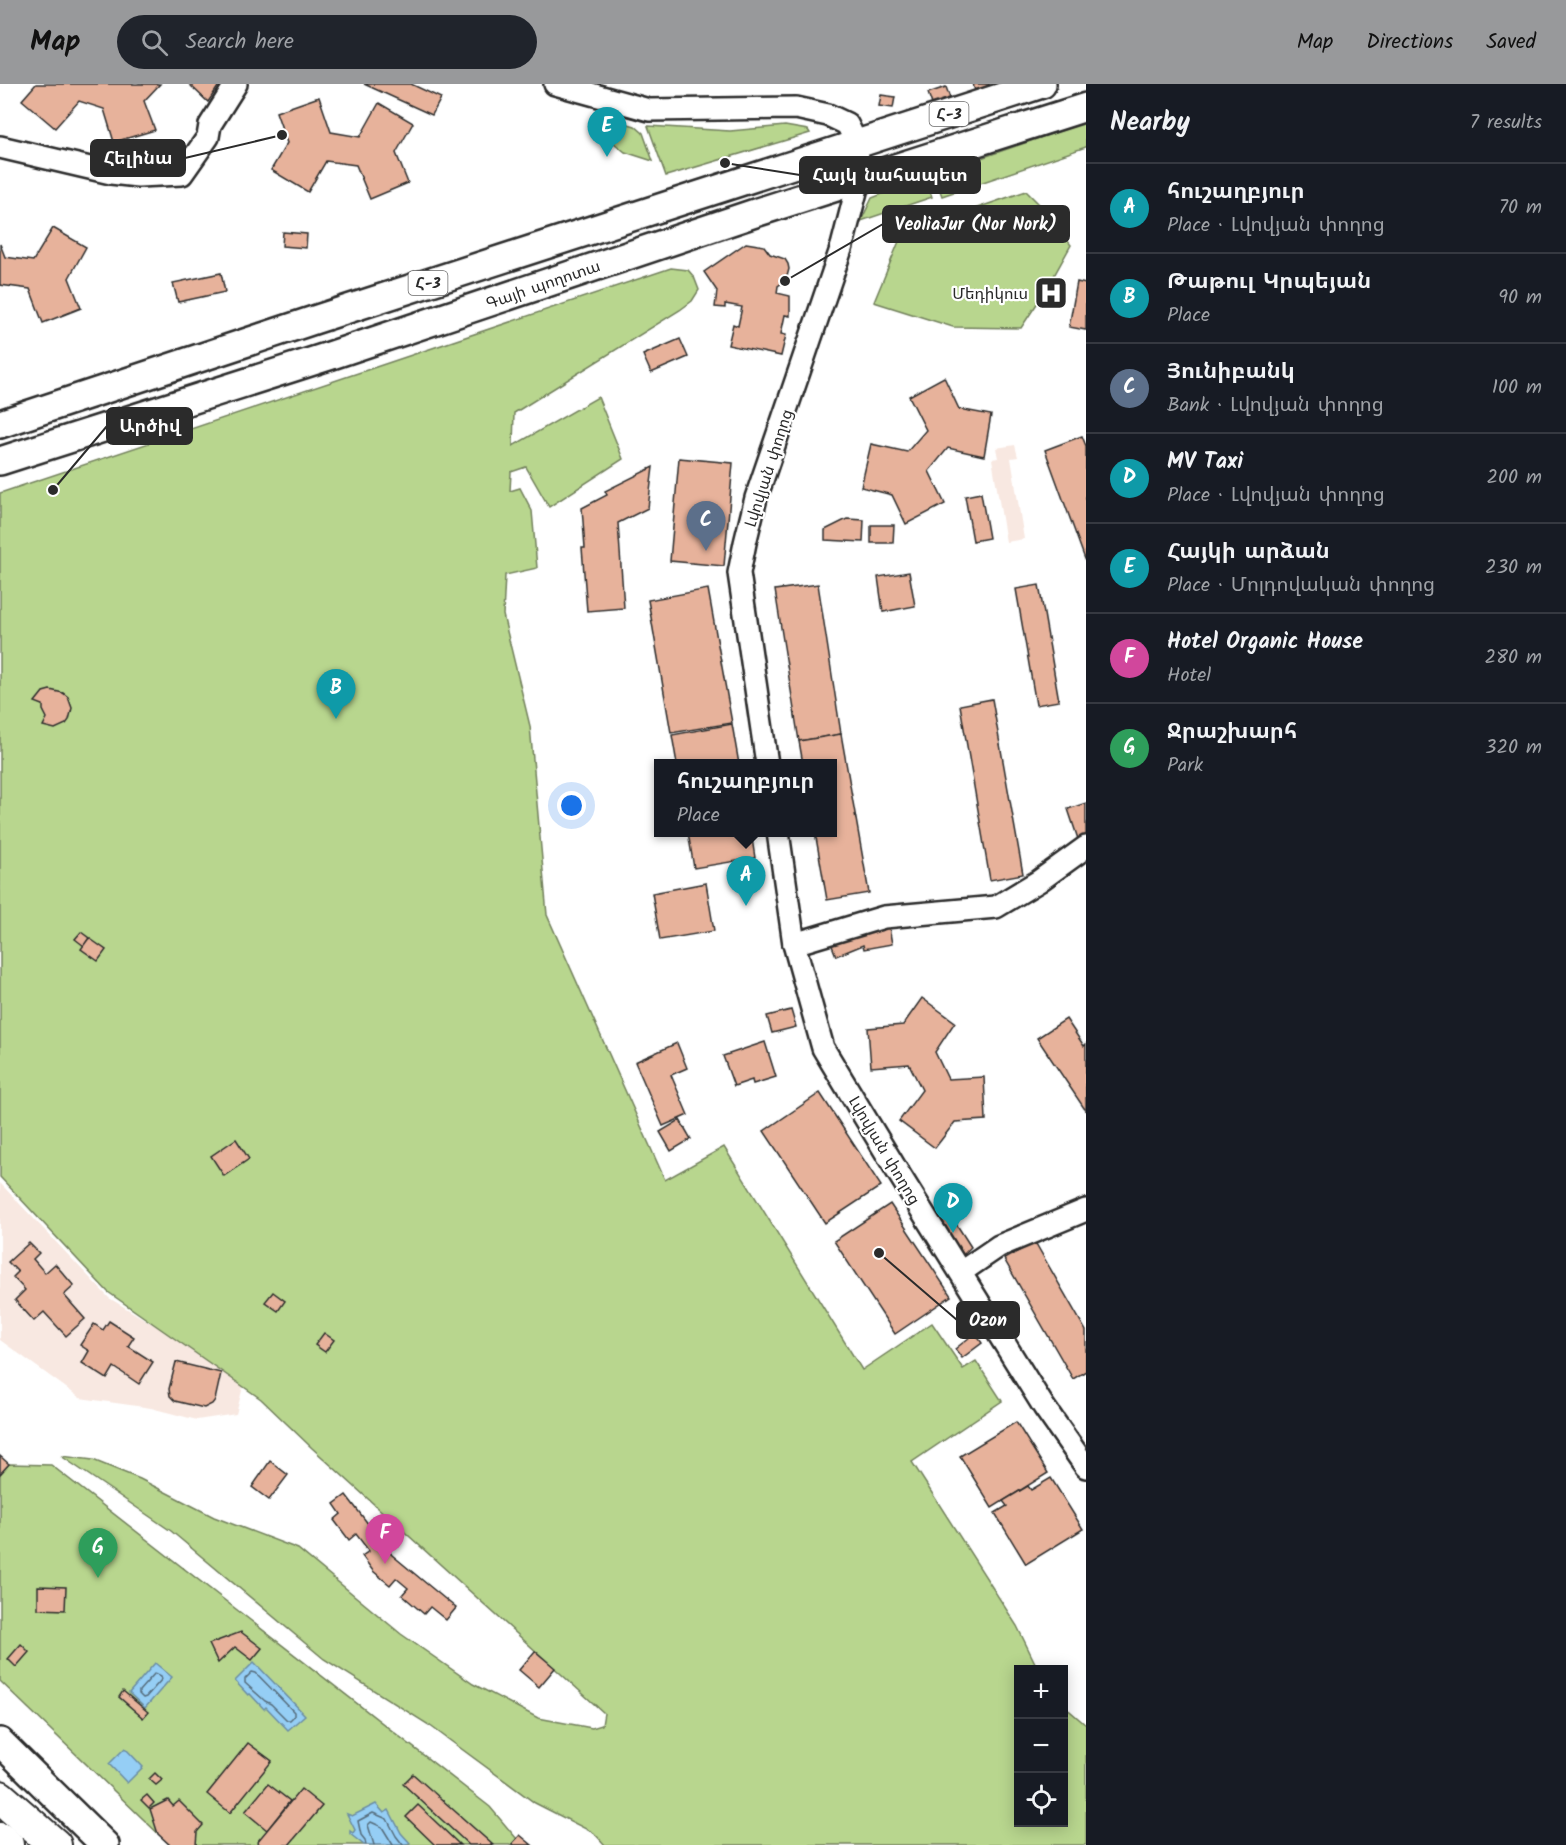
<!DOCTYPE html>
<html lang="en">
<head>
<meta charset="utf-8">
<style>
	:root { --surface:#171b24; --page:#20242c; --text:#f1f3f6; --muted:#9ea1a6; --line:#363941; --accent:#98999b }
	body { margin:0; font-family:Kalam,"Noto Sans Armenian",sans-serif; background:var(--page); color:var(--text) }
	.controls { position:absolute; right:18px; bottom:18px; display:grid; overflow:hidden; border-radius:0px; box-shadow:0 3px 15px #0003 }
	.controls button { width:54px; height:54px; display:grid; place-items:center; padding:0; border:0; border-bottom:2px solid var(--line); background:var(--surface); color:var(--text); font:30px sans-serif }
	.you { position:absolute; left:572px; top:722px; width:21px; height:21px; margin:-15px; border:4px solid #fff; border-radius:50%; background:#1a73e8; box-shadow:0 0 0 9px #1a73e833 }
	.badge { display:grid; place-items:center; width:39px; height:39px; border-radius:50%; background:var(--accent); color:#fff; font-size:20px; font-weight:700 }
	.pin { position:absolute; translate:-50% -50px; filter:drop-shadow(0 2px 3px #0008) }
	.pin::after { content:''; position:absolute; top:32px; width:21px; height:18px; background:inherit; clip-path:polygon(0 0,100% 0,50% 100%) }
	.popup { position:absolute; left:654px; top:675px; width:183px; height:78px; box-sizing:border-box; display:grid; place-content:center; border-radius:0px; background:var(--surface); filter:drop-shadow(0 2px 4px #0005); font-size:20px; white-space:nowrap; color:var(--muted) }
	.popup b { font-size:22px; color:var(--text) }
	.popup::after { content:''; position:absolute; left:50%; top:100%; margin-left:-12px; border:12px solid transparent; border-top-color:var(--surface) }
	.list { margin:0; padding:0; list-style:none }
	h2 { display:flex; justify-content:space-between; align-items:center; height:78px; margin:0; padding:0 24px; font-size:26px }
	h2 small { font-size:20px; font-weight:400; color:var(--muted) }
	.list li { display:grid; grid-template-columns:39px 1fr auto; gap:18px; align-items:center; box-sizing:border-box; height:90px; padding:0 24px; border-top:2px solid var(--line) }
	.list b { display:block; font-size:22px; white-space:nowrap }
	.list p { margin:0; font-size:20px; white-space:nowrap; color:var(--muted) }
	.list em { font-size:20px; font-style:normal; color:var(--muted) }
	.icon { flex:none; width:33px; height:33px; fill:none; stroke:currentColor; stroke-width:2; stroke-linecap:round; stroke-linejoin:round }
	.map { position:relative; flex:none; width:1086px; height:1761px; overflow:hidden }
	header { display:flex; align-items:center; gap:36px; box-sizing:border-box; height:84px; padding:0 30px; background:var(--accent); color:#111 }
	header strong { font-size:28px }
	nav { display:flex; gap:33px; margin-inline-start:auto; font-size:21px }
	.search { width:420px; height:54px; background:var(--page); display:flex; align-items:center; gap:15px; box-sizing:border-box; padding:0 21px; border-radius:33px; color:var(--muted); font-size:22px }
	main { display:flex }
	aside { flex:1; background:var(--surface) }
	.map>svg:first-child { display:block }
	.built { fill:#f8e8e1 }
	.green { fill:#b8d68e; stroke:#72805c; stroke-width:1.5 }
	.water { fill:#95cef5; stroke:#6b8da4; stroke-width:1.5 }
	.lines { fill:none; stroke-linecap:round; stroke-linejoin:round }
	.shore { stroke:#556c7c; stroke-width:1.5 }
	.building { fill:#e7b29b; stroke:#2b2b2b; stroke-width:1.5 }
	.minor-casing { stroke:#2b2b2b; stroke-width:26 }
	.major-casing { stroke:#2b2b2b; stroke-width:32 }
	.highway-casing { stroke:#2b2b2b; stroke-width:36 }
	.minor { stroke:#fff; stroke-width:21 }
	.major { stroke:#fff; stroke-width:27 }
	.highway { stroke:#fff; stroke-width:32 }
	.labels { text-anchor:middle; stroke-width:4.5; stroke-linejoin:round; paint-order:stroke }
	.shield { fill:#fff; stroke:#6b6b6b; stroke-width:1.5 }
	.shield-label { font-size:15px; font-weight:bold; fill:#2b2b2b }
	.street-label { font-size:16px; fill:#2b2b2b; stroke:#fff }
	.poi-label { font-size:16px; fill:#2b2b2b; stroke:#fff; text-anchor:end }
	.leader { fill:none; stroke:#2b2b2b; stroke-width:2 }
	.callout-dot { fill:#2b2b2b; stroke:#fff; stroke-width:2 }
	.callout { fill:#2b2b2b; stroke:#2b2b2b; stroke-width:2 }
	.callout-label { font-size:18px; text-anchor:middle; font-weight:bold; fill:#fff }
</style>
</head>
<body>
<header>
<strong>Map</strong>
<div class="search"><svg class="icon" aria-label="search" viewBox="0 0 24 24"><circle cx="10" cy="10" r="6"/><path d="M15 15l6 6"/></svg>Search here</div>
<nav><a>Map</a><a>Directions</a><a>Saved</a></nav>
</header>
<main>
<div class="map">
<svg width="1086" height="1761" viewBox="0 0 1086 1761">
	<rect width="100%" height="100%" fill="#fff"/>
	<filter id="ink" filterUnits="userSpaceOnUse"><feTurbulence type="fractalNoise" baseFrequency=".0167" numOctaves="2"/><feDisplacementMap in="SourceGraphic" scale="12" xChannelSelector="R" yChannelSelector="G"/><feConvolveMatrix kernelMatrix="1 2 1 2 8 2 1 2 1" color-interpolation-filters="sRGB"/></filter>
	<g filter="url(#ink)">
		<g class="built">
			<path d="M1015 361 1018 373 1011 374 1024 455 1006 458 992 375 998 374 996 364Z"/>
			<path d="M0 1099 109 1214 245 1295 236 1330 197 1336 151 1324 80 1314 0 1256Z"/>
		</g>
		<g class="green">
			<path d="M598 31 635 42 643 49 653 77 625 68 602 49Z"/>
			<path d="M1086 38V63L942 112 934 90Z"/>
			<path d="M648 42 730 47 785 42 808 46 810 49 666 92Z"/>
			<path d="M925 93 932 113 861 137 872 114Z"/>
			<path d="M1026 107 1039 120 1071 161 1046 206 1021 244 953 243 874 218 902 150Z"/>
			<path d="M671 184 688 186 694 193 699 206 692 217 680 226 514 329 513 362 598 313 623 375 549 423 526 383 511 388 510 407 520 404 532 427 537 484 505 491 503 531 530 642 547 831 665 1096 724 1063 862 1286 932 1239 963 1285 976 1277 1002 1317 912 1378 1017 1542 1038 1585 1018 1586V1738H1064V1622L1086 1641V1761H605L594 1749 535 1719 429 1641 324 1575 171 1447 61 1372 93 1376 140 1395 214 1433 298 1465 401 1550 473 1600 538 1634 592 1644 602 1641 604 1629 312 1364 261 1315 108 1208 0 1093V409Z"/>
			<path d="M9 1380 51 1381 490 1723 522 1761H170L0 1597V1390Z"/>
		</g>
		<g class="water">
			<path d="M254 1578 305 1631 288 1646 266 1623 264 1625 250 1610 248 1611 235 1597Z"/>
			<path d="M155 1579 172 1593 145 1624 129 1609Z"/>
			<path d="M125 1664 143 1683 127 1699 109 1680Z"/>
			<path d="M376 1720 384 1729 389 1726 401 1749 410 1759 406 1761H364L350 1750V1747L353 1749 355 1746 347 1730 352 1732Z"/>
		</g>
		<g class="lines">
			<g class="shore">
				<path d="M252 1588 256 1589 294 1628V1632L290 1636H287L271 1620 265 1617 245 1599V1595Z"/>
				<path d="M155 1589 161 1592 162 1595 146 1613 143 1614 139 1610V1607Z"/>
				<path d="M366 1761 365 1756 361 1751 358 1737 373 1729 387 1735 396 1752 403 1761"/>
				<path d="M374 1761 368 1741 371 1738 382 1743 393 1761"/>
			</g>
		</g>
		<g class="building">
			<path d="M36 0H160L144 17 155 46 114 58 104 25 79 17 55 44 22 16Z"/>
			<path d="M189 0H220L208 18Z"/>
			<path d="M364 0H411L441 14 432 31Z"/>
			<path d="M973 0H989L990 1 975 7Z"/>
			<path d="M946 3 951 17 933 23 928 9Z"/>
			<path d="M881 11 895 13 893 24 879 22Z"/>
			<path d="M319 13 331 48 360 53 379 19 413 39 396 69 408 99 370 115 356 81 326 77 308 108 271 86 287 59 276 28Z"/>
			<path d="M53 144 86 163 69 194 81 224 43 239 30 205 0 201V160L5 173 33 177Z"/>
			<path d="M283 148 307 150 306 164 282 162Z"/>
			<path d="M746 159 764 162 770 170 785 175 788 180 789 185 786 196 778 202 777 209 790 212V232L785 231 781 250 786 251 781 272 728 261 733 240 738 242 742 223 725 220V224L715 223 717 207 704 188Z"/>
			<path d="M221 189 225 208 178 218 173 199Z"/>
			<path d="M1077 198 1086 200V246L1069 243Z"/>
			<path d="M680 255 688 273 651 289 643 271Z"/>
			<path d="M944 293 959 325 991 331 984 372 948 364 929 387 945 420 906 440 892 411 861 403 871 360 907 368 926 346 909 312Z"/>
			<path d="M1082 352 1086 362V478L1045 366Z"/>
			<path d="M679 374 733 379 724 482 670 477Z"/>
			<path d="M653 383 648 424 618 439 624 524 587 527 582 464H585L582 424 607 411 605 407Z"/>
			<path d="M981 409 989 454 973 457 965 412Z"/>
			<path d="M847 435 864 436 863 458 825 456V446Z"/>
			<path d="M871 441H894L893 459H871Z"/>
			<path d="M909 488 915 522 883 528 878 493Z"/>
			<path d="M818 500 841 650 799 657 775 506Z"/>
			<path d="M1039 501 1059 617 1036 621 1016 505Z"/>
			<path d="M708 505 732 639 671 649 648 516Z"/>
			<path d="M50 606 63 609 68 613 72 624 69 636 66 640 55 645 43 642 47 634 43 626V621L35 618 43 608Z"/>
			<path d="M992 615 1023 790 990 796 960 621Z"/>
			<path d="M732 640 739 680H677L672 651Z"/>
			<path d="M841 650 869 809 827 816 815 748H833V680H803L799 657Z"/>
			<path d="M1086 719V753L1079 758 1068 725Z"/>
			<path d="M688 748H751L755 774 694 784Z"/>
			<path d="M706 799 714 847 660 856 652 809Z"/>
			<path d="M889 843 892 860 864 865 863 861 836 872 831 859 861 848Z"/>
			<path d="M81 848 89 854 84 862 75 855Z"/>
			<path d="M89 854 106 866 98 877 81 865Z"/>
			<path d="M922 914 955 938 935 968 948 995 984 993 986 1036 955 1038 935 1064 899 1037 922 1006 909 980 871 983 868 944 903 941Z"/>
			<path d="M791 926 796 943 772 949 767 932Z"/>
			<path d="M1066 935 1084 962 1086 960V1027L1037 954Z"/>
			<path d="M765 958 776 993 753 1000 752 996 734 1002 723 972Z"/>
			<path d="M677 959 687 984 671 991 688 1031 663 1042 635 978Z"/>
			<path d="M820 1009 881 1102 825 1139 764 1047Z"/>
			<path d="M680 1036 691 1055 671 1067 660 1048Z"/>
			<path d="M236 1055 249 1075 224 1092 211 1072Z"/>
			<path d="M890 1120 951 1212 895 1250 834 1157Z"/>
			<path d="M948 1127 971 1163 961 1173 936 1135Z"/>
			<path d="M1035 1158 1086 1247V1287L1073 1295 1004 1175Z"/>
			<path d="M29 1159 39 1169 33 1175 45 1189 55 1180 74 1202 64 1211 85 1235 66 1252 44 1228 34 1237 15 1216 25 1206 13 1193 18 1188 8 1178Z"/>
			<path d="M273 1208 285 1217 278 1227 265 1218Z"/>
			<path d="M109 1237 134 1253 128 1262 153 1278 139 1300 114 1283 107 1295 82 1279 89 1267 80 1261 94 1240 103 1246Z"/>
			<path d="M324 1249 334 1256 325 1268 315 1261Z"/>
			<path d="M975 1249 982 1259 962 1274 955 1265Z"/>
			<path d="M176 1278 221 1289 215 1316 212 1320 204 1324 175 1317 170 1312 169 1305Z"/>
			<path d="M1016 1338 1048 1389 992 1424 960 1372Z"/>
			<path d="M0 1372 9 1380 0 1390Z"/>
			<path d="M270 1377 288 1391 269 1416 252 1403Z"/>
			<path d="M1051 1394 1083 1445 1026 1480 995 1429 1007 1422 1003 1417 1028 1402 1031 1406Z"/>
			<path d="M346 1411 392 1471 456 1524 446 1536 430 1523 424 1530 402 1511 408 1504 396 1494 390 1501 373 1487 362 1472 369 1467 356 1450 349 1456 334 1436 341 1430 334 1420Z"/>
			<path d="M38 1502 66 1503 65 1526 38 1525Z"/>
			<path d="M241 1548 262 1564 252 1576 235 1563 218 1579 209 1560Z"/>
			<path d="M21 1560 29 1568 16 1583 8 1575Z"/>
			<path d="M535 1567 555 1584 539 1603 519 1586Z"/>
			<path d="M123 1607 148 1628 143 1634 119 1613Z"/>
			<path d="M248 1659 272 1677 230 1729 207 1710Z"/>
			<path d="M155 1689 162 1696 156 1701 149 1695Z"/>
			<path d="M413 1690 493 1761H469L403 1700Z"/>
			<path d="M268 1700 290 1717 267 1746 245 1728Z"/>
			<path d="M301 1705 322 1722 289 1761H261L257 1758Z"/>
			<path d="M147 1711 154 1719 149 1724 141 1716Z"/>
			<path d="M168 1716 173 1722 179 1717 203 1741 197 1748 196 1761H170L158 1750 150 1725Z"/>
			<path d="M418 1721 460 1761H435L406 1733Z"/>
			<path d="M520 1751 532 1761H511Z"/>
		</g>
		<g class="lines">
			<g class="minor-casing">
				<g id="minor">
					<path d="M555 0 649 26 796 24 828 31 847 40 857 60 859 96 842 162 756 414 745 459 739 489 767 680"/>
					<path d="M0 63 111 89 138 92 182 90 208 53 210 41 236 0"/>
					<path d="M778 748 794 860 823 964 899 1090 1044 1323 1086 1383"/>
					<path d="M794 860 884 833 996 823 1039 797 1086 763"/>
					<path d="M961 1188 999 1162 1086 1126"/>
				</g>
			</g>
			<g class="major-casing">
				<g id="major">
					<path d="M0 340 314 236 1042 0"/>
					<path d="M0 377 329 272 755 129 1086 23"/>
					<path d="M0 1658 105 1761"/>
				</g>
			</g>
			<g class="highway-casing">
				<g id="highway">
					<path d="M0 1713 55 1761"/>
					<path d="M0 1755 7 1761"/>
				</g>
			</g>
			<use href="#minor" class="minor"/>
			<use href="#major" class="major"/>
			<use href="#highway" class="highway"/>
		</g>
	</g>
	<defs>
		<g id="hospital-square" transform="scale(1.725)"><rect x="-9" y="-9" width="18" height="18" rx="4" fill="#2b2b2b" stroke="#fff"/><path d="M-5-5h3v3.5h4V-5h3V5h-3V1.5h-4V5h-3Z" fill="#fff"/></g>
	</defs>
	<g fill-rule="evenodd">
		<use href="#hospital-square" x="1051" y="209"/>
	</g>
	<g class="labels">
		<g class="shield">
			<rect x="929.5" y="18" width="39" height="24" rx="4.5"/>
			<rect x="408.5" y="187" width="39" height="24" rx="4.5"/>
		</g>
		<g class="shield-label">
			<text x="949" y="35">Հ-3</text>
			<text x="428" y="204">Հ-3</text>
		</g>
		<g class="street-label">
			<text transform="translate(543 200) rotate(-19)" y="6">Գայի պողոտա</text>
			<text transform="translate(768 384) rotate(-72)" y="6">Լվովյան փողոց</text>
			<text transform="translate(885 1066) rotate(59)" y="6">Լվովյան փողոց</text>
		</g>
		<g class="poi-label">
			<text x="1028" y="215">Մեդիկուս</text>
		</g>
	</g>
	<path class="leader" d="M282 51L185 74M725 79L800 91M785 197L883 140M53 406L107 342M879 1169L957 1236"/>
	<g class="callout-dot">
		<circle cx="282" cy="51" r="6"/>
		<circle cx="725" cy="79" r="6"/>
		<circle cx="785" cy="197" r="6"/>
		<circle cx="53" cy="406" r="6"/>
		<circle cx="879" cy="1169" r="6"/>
	</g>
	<g class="callout">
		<rect x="91" y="56" width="94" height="36" rx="6"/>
		<rect x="800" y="73" width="180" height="36" rx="6"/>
		<rect x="883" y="122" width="186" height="36" rx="6"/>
		<rect x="107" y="324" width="85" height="36" rx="6"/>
		<rect x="957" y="1218" width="62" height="36" rx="6"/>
	</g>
	<g class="callout-label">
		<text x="138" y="80">Հելինա</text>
		<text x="890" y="97">Հայկ նահապետ</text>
		<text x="976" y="146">VeoliaJur (Nor Nork)</text>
		<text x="150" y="348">Արծիվ</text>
		<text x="988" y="1242">Ozon</text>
	</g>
</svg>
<div class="controls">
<button>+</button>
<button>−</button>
<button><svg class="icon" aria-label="locate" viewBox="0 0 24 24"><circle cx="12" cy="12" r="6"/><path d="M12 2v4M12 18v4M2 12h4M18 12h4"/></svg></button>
</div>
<div class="you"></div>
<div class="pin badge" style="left:746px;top:822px;background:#0f9aa8">A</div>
<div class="popup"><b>հուշաղբյուր</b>Place</div>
<div class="pin badge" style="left:336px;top:635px;background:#0f9aa8">B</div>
<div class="pin badge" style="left:706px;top:467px;background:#5c6f8a">C</div>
<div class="pin badge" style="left:953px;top:1149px;background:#0f9aa8">D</div>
<div class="pin badge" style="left:607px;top:73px;background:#0f9aa8">E</div>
<div class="pin badge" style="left:385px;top:1480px;background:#d1479c">F</div>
<div class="pin badge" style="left:98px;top:1494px;background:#2e9e5b">G</div>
</div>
<aside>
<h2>Nearby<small>7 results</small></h2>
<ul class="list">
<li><span class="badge" style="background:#0f9aa8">A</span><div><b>հուշաղբյուր</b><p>Place · Լվովյան փողոց</p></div><em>70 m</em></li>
<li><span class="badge" style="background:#0f9aa8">B</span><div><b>Թաթուլ Կրպեյան</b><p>Place</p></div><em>90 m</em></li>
<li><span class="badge" style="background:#5c6f8a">C</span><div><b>Յունիբանկ</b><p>Bank · Լվովյան փողոց</p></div><em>100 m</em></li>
<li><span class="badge" style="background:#0f9aa8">D</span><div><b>MV Taxi</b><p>Place · Լվովյան փողոց</p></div><em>200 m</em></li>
<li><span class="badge" style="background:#0f9aa8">E</span><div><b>Հայկի արձան</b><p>Place · Մոլդովական փողոց</p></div><em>230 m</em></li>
<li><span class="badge" style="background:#d1479c">F</span><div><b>Hotel Organic House</b><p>Hotel</p></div><em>280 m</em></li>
<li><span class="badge" style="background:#2e9e5b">G</span><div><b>Ջրաշխարհ</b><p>Park</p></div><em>320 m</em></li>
</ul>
</aside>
</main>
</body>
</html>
